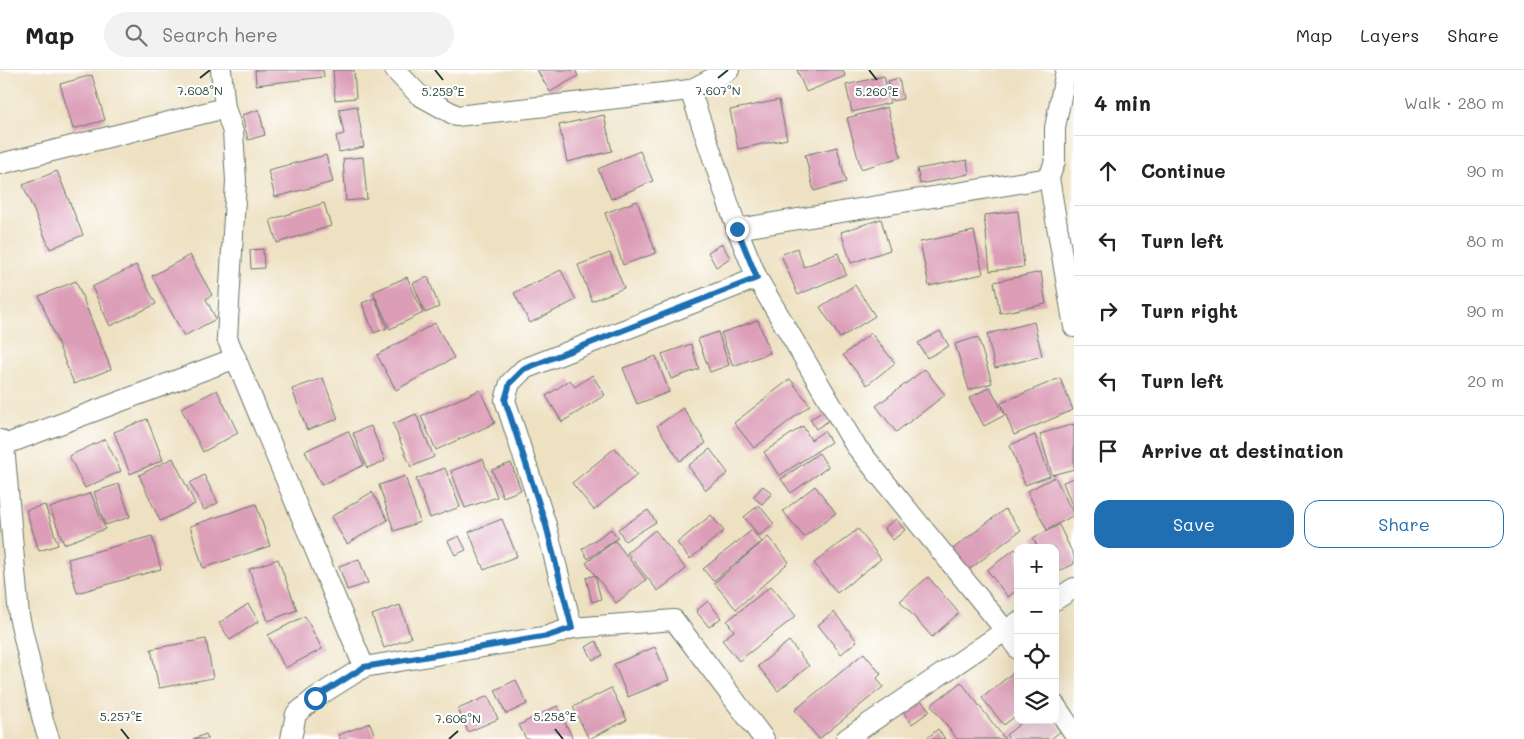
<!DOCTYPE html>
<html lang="en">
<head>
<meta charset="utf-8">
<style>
	:root { --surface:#fff; --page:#f2f2f2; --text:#222; --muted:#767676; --line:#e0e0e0; --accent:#1f6fb2 }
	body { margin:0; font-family:Mali,sans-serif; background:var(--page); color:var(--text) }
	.controls { position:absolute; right:15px; bottom:15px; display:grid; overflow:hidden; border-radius:10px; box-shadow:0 5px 20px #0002 }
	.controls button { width:45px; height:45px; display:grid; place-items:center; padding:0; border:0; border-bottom:1px solid var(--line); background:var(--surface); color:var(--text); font:25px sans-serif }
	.stop { position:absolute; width:15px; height:15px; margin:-11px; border:4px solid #1f6fb2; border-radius:50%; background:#fff }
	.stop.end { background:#1f6fb2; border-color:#fff; box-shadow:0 1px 5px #0008 }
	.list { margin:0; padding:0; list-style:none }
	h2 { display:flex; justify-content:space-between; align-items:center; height:65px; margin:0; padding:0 20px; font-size:21px }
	h2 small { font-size:16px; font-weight:400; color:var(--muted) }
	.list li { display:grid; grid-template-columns:32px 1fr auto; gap:15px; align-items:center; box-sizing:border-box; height:70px; padding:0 20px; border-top:1px solid var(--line) }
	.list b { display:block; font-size:19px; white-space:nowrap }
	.list em { font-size:16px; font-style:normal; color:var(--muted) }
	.actions { display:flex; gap:10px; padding:15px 20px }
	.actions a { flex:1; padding:11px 0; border:1px solid var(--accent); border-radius:15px; text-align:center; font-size:18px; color:var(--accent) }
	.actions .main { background:var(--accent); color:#fff }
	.icon { flex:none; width:28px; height:28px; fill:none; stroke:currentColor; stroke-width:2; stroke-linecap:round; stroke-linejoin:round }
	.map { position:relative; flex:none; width:1074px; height:669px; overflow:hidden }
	header { display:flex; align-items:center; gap:30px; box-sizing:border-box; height:70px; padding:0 25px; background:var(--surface); border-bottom:1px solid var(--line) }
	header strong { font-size:24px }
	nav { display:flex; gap:28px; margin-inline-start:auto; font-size:18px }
	.search { width:350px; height:45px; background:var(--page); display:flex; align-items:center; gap:12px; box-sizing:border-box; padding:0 18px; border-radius:28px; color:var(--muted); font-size:19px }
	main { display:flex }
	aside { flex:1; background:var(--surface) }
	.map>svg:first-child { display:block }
	.building { fill:#dc9db7 }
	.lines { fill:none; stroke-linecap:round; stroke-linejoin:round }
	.street-casing { stroke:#677666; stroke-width:22 }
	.street { stroke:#fff; stroke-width:20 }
	.route { stroke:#1f6fb2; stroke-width:6 }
	.ticks { fill:none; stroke:#1f3d34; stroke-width:2 }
	.ticks-label { font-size:12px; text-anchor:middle; fill:#1f3d34; stroke:#fff; stroke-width:4.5; stroke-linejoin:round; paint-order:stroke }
</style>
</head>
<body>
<header>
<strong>Map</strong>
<div class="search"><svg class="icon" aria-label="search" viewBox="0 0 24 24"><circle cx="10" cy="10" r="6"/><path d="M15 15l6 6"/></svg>Search here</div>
<nav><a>Map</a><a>Layers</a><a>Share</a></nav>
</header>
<main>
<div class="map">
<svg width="1074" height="669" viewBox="0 0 1074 669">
	<rect width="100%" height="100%" fill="#fff"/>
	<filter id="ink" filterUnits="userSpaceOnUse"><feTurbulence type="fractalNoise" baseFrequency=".02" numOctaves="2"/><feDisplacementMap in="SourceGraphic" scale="10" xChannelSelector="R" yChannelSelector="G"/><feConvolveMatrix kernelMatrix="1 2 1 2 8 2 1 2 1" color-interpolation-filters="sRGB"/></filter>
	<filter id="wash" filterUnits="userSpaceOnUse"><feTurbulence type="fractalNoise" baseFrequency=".0096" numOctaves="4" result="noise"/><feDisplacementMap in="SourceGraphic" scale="20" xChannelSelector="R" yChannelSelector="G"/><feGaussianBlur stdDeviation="1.12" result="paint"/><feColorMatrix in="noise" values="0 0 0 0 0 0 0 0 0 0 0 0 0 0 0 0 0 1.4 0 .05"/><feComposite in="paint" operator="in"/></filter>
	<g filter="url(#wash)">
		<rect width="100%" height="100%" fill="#eee1c2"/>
		<g id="blocks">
			<g class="building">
				<path d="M255 0H323L324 7 256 15Z"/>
				<path d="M333 0H354L356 28 335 30Z"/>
				<path d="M537 0H575L578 6 550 22Z"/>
				<path d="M797 0H843L845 6 806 22Z"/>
				<path d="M92 5 105 50 73 59 60 14Z"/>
				<path d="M884 6 890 33 852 42 846 15Z"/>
				<path d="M899 8 903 29 892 31 888 11Z"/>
				<path d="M779 30 787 69 738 79 730 40Z"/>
				<path d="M357 36 364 77 339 82 336 66 344 64 339 39Z"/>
				<path d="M887 37 901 87 861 99 847 48Z"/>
				<path d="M259 40 265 65 248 70 242 45Z"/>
				<path d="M604 45 612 81 567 92 559 55Z"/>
				<path d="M837 77 846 112 814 121 805 85Z"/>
				<path d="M640 81 653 111 611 129 598 99Z"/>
				<path d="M326 85 333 112 275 127 268 100Z"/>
				<path d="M363 87 367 129 346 131 343 89Z"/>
				<path d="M967 90 969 104 920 114 917 99Z"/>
				<path d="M57 101 83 165 50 179 23 115Z"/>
				<path d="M637 131 656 183 623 195 605 143Z"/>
				<path d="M324 133 331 156 277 173 270 150Z"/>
				<path d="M1018 141 1024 197 990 201 984 145Z"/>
				<path d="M881 149 890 180 851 193 841 162Z"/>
				<path d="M974 161 983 204 929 216 920 172Z"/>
				<path d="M722 174 730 188 716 197 708 182Z"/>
				<path d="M797 178 804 197 838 183 846 204 798 225 781 185Z"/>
				<path d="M263 179 264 198 251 199 250 180Z"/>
				<path d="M610 183 624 218 592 231 578 195Z"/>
				<path d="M190 185 212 225 206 229 216 249 184 266 152 206Z"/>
				<path d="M136 195 156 234 110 256 92 217Z"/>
				<path d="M561 200 576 230 530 253 514 223Z"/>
				<path d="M1041 202 1046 234 1000 243 994 212Z"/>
				<path d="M407 207 423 243 390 259 373 222Z"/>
				<path d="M428 207 439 237 425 243 413 213Z"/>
				<path d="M76 211 111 299 74 314 39 226Z"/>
				<path d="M855 215 875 246 840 268 820 237Z"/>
				<path d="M375 228 387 258 374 263 362 233Z"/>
				<path d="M758 250 770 283 733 296 721 263Z"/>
				<path d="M1034 252 1042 286 995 298 987 264Z"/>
				<path d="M435 253 454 288 396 320 377 285Z"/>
				<path d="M940 261 949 276 927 288 918 273Z"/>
				<path d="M718 262 729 295 710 302 698 269Z"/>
				<path d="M871 263 895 293 867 315 843 285Z"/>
				<path d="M978 267 992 313 969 320 955 274Z"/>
				<path d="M691 274 699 299 671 309 662 284Z"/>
				<path d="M656 286 669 322 637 334 623 298Z"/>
				<path d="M925 299 945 325 896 362 876 336Z"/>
				<path d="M592 305 605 325 562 352 546 326 570 310 575 317Z"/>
				<path d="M323 308 338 349 307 360 292 319Z"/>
				<path d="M1060 308 1073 340 1014 365 1001 333Z"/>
				<path d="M790 309 810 335 754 378 734 353Z"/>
				<path d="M990 317 1005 345 984 356 969 328Z"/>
				<path d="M217 320 238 363 203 382 181 338Z"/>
				<path d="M480 320 495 353 436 380 421 346Z"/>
				<path d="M683 338 706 373 680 391 657 356Z"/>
				<path d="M826 340 831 349 816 359 810 349Z"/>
				<path d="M416 344 434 387 411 397 393 354Z"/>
				<path d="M147 349 163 390 130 404 114 362Z"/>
				<path d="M1074 354V399L1052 405 1040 364Z"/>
				<path d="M371 356 385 391 367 398 353 363Z"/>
				<path d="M803 356 811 370 824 361 831 372 779 406 764 382Z"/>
				<path d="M348 361 364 395 321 415 305 381Z"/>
				<path d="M1035 365 1050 406 1025 415 1010 375Z"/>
				<path d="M105 369 121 401 85 418 69 386Z"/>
				<path d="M615 378 637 405 594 440 572 413Z"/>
				<path d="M710 379 728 403 706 420 688 396Z"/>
				<path d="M819 383 828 397 791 423 781 409Z"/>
				<path d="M173 388 195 434 160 451 139 405Z"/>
				<path d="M483 389 497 427 465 438 451 401Z"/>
				<path d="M511 393 521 420 503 427 492 400Z"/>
				<path d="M445 398 460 437 430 448 416 409Z"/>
				<path d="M204 405 218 433 204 440 190 413Z"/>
				<path d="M405 406 420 452 394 461 379 415Z"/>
				<path d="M1055 407 1074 445 1047 460 1027 421Z"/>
				<path d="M1074 408V441L1063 412Z"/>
				<path d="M119 414 130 447 105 455 94 422Z"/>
				<path d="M763 416 772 423 762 434 753 427Z"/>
				<path d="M815 416 836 443 804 467 783 441Z"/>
				<path d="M372 422 388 450 347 474 331 447Z"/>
				<path d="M91 423 105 459 64 474 50 438Z"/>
				<path d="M256 434 270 476 203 498 190 456Z"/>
				<path d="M45 435 58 475 39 481 26 440Z"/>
				<path d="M759 435 774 454 759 466 744 447Z"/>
				<path d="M1005 439 1021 460 966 502 950 481Z"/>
				<path d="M648 440 656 452 625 471 618 459Z"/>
				<path d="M711 445 724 461 690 489 677 473Z"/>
				<path d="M502 449 517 486 484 500 469 462Z"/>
				<path d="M896 449 905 460 893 470 884 458Z"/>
				<path d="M1059 455 1074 486V494L1055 503V478H1038L1033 468Z"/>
				<path d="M611 459 618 468 588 489 582 479Z"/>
				<path d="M858 459 881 489 837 523 814 493Z"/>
				<path d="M655 460 686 499 658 521 627 483Z"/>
				<path d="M752 460 762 472 713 511 703 499Z"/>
				<path d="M152 466 161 499 77 523 68 489Z"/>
				<path d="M459 466 466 480 455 485 448 471Z"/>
				<path d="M768 467 789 492 736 539 714 513Z"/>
				<path d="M615 471 646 510 616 533 595 505 601 529 592 532 586 508 595 505 586 493Z"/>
				<path d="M1015 479 1018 482V519L1008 527 987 500Z"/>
				<path d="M278 489 297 540 268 551 249 499Z"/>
				<path d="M359 489 368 513 347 520 339 496Z"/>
				<path d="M928 507 959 543 932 567 900 531Z"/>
				<path d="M771 516 796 546 739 591 722 570 734 561 727 551Z"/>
				<path d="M708 531 721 548 709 557 696 541Z"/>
				<path d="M248 534 259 551 230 570 219 553Z"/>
				<path d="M400 535 411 568 384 578 372 545Z"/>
				<path d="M834 542 857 571 841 584 818 555Z"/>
				<path d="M305 546 322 579 285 598 268 565Z"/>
				<path d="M206 569 213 608 159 618 151 579Z"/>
				<path d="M596 571 603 585 593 590 586 577Z"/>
				<path d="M789 571 809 596 778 621 758 596Z"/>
				<path d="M655 577 669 610 628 627 614 594Z"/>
				<path d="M864 583 881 604 877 608 883 617 819 669 795 640Z"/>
				<path d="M1015 601 1018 605V644L1004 655 982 628Z"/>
				<path d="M516 610 527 634 506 644 495 620Z"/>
				<path d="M961 612 1005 669H957L931 635Z"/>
				<path d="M611 618 627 650 589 669 573 637Z"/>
				<path d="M488 626 498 649 468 662 458 639Z"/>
				<path d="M920 629 930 641 912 654 903 642Z"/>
				<path d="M557 636 573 669H526L519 655Z"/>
				<path d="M1025 650H1054L1062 660 1051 669H1009L1006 665Z"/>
				<path d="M370 653 376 669H340L338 665Z"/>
				<path d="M938 659 945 669H926Z"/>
				<path d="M206 664 208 669H193Z"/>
			</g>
		</g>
	</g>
	<g filter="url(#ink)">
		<use href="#blocks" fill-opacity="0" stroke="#677666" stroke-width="1"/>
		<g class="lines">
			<g class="street-casing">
				<g id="street">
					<path d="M221 0 225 38 233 62 236 111 227 268 364 597"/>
					<path d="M395 0 419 25 457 46 690 20 729 0"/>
					<path d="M1066 0 1055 58V91L1049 108 1074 257"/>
					<path d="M690 20 737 159 757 208 855 375 1005 560 1018 579"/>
					<path d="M0 94 225 38"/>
					<path d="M737 159 1049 108"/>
					<path d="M0 370 4 375 19 546 43 651 49 669"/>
					<path d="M4 375 236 288"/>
					<path d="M1055 530 1074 518"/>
					<path d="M572 558 546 455 505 330 510 313 524 299 757 208"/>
					<path d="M1055 635 1074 663"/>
					<path d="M291 669 296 644 315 628 364 597 548 566 572 558 674 550 764 669"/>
					<path d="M846 669 1018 552"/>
				</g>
			</g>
			<use href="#street" class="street"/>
		</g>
	</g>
	<g class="lines" filter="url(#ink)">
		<path class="route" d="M315 628 364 597 548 566 572 558 546 455 505 330 510 313 524 299 757 208 737 159"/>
	</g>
	<path class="ticks" d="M435 0 443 10M869 0 877 10M200 8 210 0M718 8 728 0M121 659 129 669M555 659 563 669M449 669 458 661"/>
	<g class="ticks-label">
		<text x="200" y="25">7.608°N</text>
		<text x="718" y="25">7.607°N</text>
		<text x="443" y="26">5.259°E</text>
		<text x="877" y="26">5.260°E</text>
		<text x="121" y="651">5.257°E</text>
		<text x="555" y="651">5.258°E</text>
		<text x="458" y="653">7.606°N</text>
	</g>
</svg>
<div class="controls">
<button>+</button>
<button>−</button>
<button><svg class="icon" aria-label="locate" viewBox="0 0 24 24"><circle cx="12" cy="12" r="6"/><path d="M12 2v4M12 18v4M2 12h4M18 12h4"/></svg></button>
<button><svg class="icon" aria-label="layers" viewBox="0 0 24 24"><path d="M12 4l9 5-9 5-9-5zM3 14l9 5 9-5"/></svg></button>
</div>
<div class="stop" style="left:315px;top:628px"></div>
<div class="stop end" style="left:737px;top:159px"></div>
</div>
<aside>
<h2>4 min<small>Walk · 280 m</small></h2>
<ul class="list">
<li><svg class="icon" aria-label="ahead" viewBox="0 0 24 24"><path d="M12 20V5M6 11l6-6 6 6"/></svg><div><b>Continue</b></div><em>90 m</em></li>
<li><svg class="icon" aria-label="left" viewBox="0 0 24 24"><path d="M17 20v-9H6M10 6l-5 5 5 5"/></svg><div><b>Turn left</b></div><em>80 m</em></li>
<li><svg class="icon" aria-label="right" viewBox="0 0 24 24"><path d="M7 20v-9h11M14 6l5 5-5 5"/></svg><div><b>Turn right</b></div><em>90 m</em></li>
<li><svg class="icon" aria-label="left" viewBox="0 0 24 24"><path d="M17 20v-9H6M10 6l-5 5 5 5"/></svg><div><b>Turn left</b></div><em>20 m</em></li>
<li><svg class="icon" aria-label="arrive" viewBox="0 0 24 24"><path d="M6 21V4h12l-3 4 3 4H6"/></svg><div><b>Arrive at destination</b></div></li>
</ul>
<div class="actions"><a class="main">Save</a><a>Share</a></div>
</aside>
</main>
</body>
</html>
